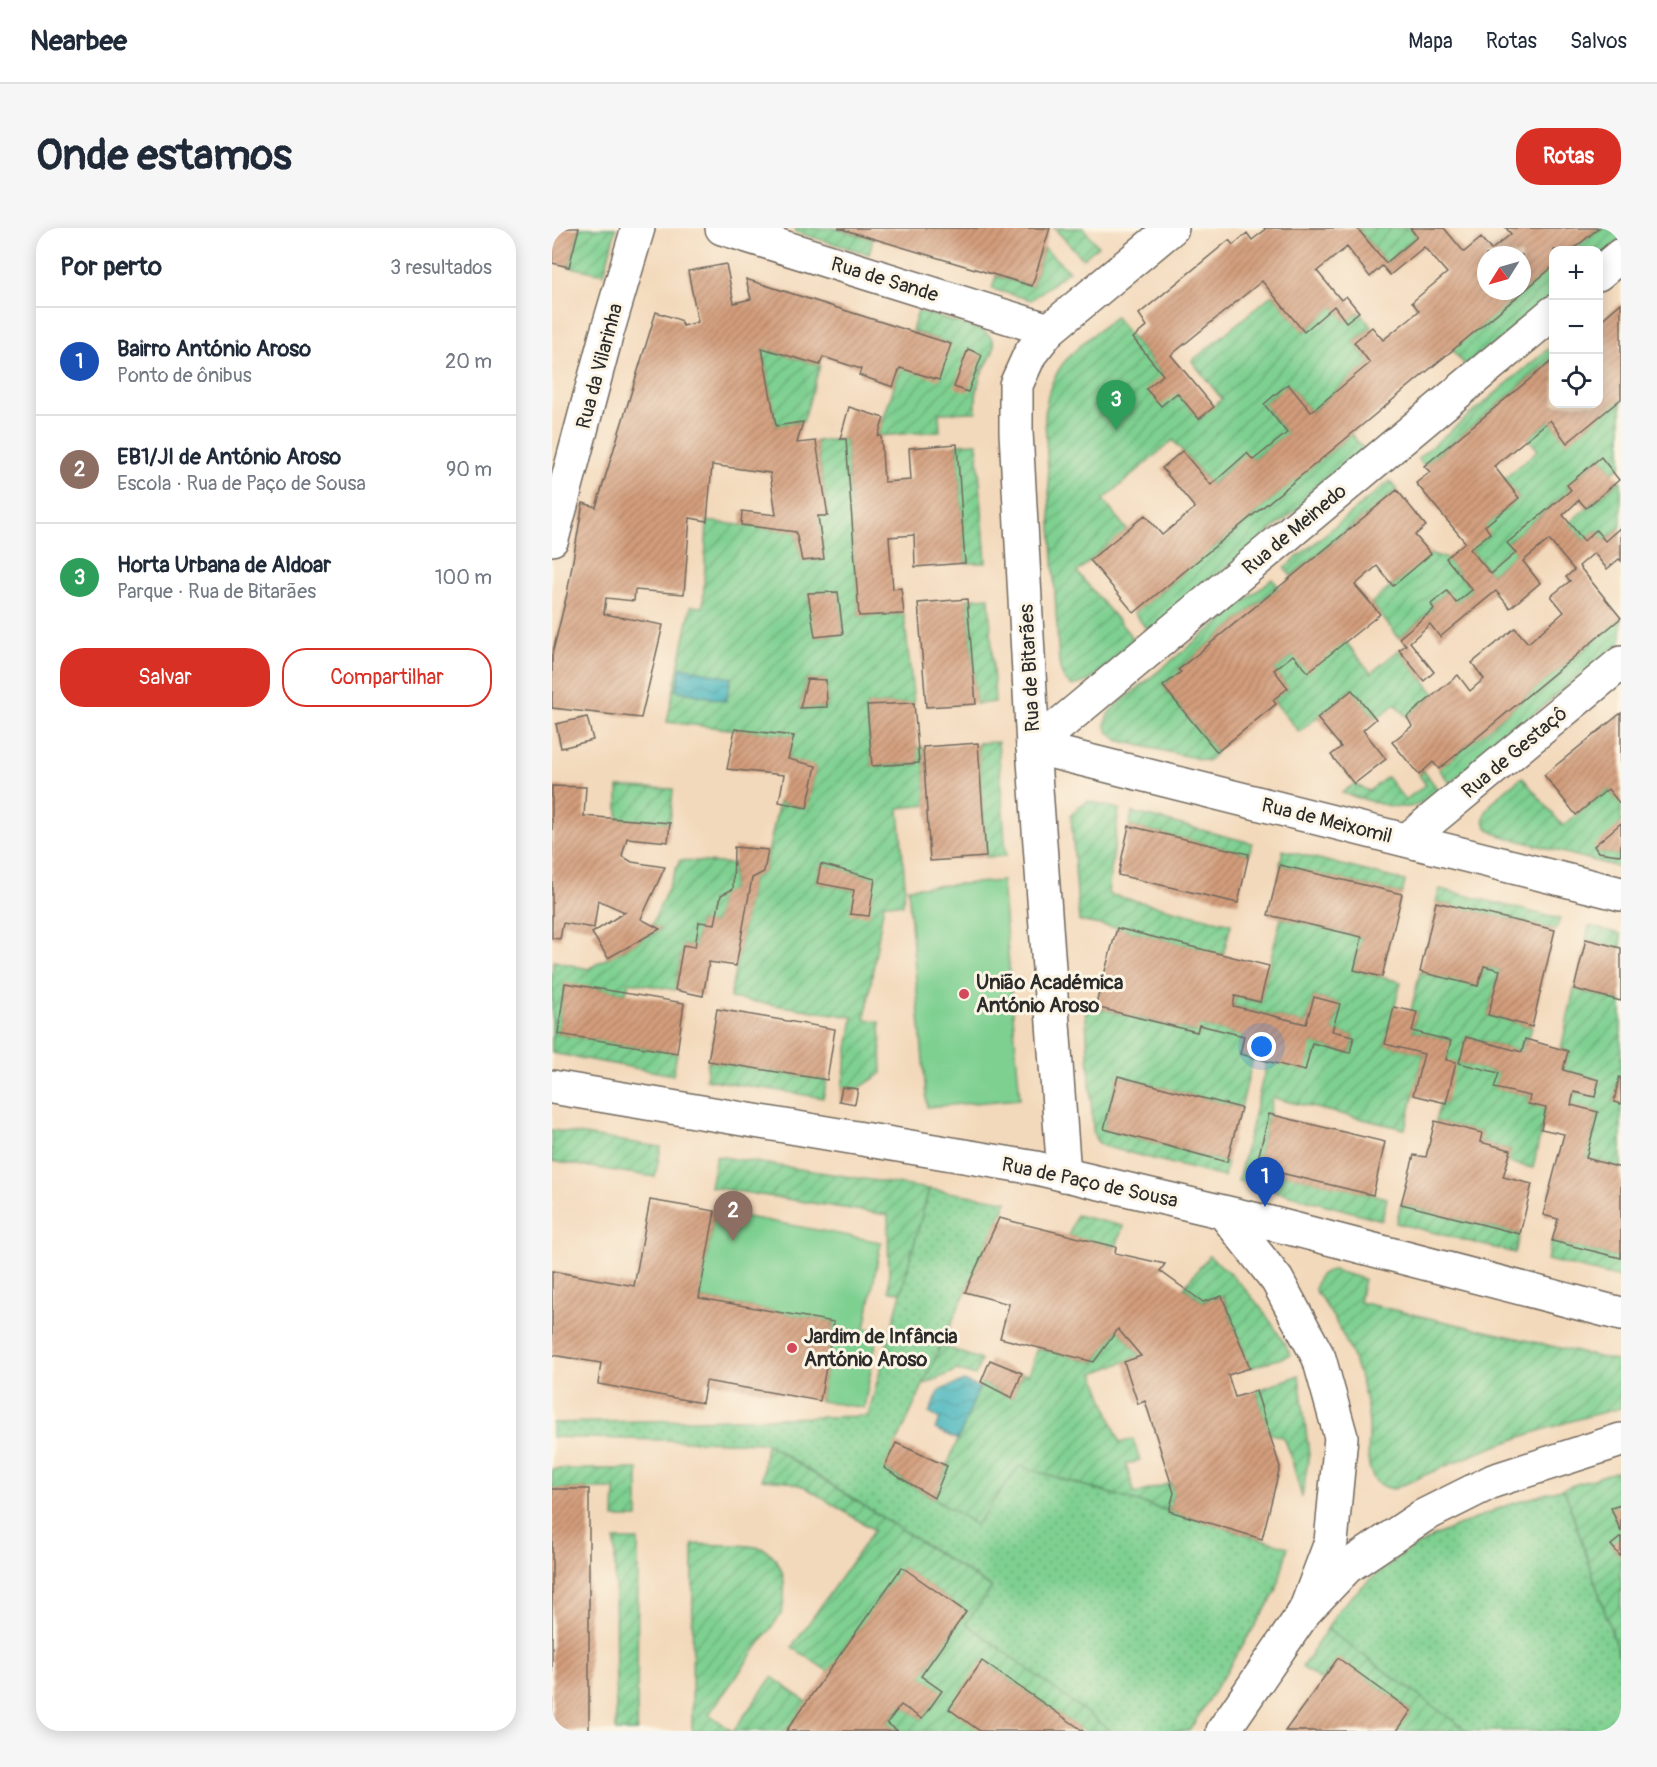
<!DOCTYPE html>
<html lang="pt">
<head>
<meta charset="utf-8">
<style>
	:root { --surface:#fff; --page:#f6f6f7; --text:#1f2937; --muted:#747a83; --line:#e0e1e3; --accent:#d93025 }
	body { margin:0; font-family:Pangolin,sans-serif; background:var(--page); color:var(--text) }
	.controls { position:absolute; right:18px; top:18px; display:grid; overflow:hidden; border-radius:12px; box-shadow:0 3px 15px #0003 }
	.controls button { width:54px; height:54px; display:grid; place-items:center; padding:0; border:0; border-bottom:2px solid var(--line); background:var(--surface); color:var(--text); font:30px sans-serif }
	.compass { position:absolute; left:925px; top:18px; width:54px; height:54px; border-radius:50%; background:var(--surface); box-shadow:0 3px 15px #0003; rotate:233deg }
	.you { position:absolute; left:710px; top:819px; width:21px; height:21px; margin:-15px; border:4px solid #fff; border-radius:50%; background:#1a73e8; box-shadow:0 0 0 9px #1a73e833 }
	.badge { display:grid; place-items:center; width:39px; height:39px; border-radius:50%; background:var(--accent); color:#fff; font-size:20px; font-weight:700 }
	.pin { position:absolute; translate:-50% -50px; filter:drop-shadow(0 2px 3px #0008) }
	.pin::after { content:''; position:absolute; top:32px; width:21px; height:18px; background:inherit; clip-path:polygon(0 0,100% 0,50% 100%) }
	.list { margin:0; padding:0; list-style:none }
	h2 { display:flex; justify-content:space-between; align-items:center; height:78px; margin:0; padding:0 24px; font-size:26px }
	h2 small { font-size:20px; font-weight:400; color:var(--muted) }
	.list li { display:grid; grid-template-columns:39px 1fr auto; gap:18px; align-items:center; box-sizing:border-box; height:108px; padding:0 24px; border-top:2px solid var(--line) }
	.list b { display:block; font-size:22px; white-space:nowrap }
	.list p { margin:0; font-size:20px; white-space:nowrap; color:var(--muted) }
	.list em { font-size:20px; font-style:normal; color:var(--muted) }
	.actions { display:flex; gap:12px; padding:18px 24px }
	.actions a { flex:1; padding:14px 0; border:2px solid var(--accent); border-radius:24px; text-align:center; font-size:21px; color:var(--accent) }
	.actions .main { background:var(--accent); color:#fff }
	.icon { flex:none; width:33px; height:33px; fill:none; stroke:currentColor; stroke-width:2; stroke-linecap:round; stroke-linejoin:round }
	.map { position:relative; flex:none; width:1069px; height:1503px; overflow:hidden; border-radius:24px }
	header { display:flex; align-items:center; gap:36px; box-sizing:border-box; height:84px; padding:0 30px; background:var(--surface); border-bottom:2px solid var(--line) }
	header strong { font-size:28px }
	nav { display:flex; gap:33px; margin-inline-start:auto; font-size:21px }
	.intro { display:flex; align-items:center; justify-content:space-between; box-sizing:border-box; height:144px; padding:0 36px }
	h1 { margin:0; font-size:42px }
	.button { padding:15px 27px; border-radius:24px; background:var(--accent); color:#fff; font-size:21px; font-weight:700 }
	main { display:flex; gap:36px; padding:0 36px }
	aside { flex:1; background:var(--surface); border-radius:24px; box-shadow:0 3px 15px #0003 }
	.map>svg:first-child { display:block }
	.grass { fill:url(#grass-dots); stroke:#547e5e; stroke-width:1.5 }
	.garden { fill:url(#garden-furrows); stroke:#547e5e; stroke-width:1.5; fill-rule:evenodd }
	.pitch { fill:#7ed091; stroke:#547e5e; stroke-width:1.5 }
	.water { fill:url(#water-waves); stroke:#397074; stroke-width:1.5 }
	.building { fill:url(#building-hatch); fill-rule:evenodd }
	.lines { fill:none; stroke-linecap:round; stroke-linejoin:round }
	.minor-casing { stroke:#71685d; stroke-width:36 }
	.tertiary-casing { stroke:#71685d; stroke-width:36 }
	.minor { stroke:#fff; stroke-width:33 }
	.tertiary { stroke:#fff; stroke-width:33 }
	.poi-dot { fill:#d1495b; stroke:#fcf5e5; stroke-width:2 }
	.labels { text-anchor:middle; stroke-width:6; stroke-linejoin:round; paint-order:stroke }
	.street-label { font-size:20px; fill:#2b2b2b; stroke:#fcf5e5 }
	.poi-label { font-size:20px; font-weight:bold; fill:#2b2b2b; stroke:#fcf5e5; text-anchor:start }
</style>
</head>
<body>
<header>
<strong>Nearbee</strong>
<nav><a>Mapa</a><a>Rotas</a><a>Salvos</a></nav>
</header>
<div class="intro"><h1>Onde estamos</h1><a class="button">Rotas</a></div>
<main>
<aside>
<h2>Por perto<small>3 resultados</small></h2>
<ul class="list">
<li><span class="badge" style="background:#1a4fb4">1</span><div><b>Bairro António Aroso</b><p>Ponto de ônibus</p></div><em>20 m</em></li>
<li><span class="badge" style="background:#8d6e63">2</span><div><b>EB1/JI de António Aroso</b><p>Escola · Rua de Paço de Sousa</p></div><em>90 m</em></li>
<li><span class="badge" style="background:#2e9e5b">3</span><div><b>Horta Urbana de Aldoar</b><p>Parque · Rua de Bitarães</p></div><em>100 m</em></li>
</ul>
<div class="actions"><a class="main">Salvar</a><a>Compartilhar</a></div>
</aside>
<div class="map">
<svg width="1069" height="1503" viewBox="0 0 1069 1503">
	<defs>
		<pattern id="grass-dots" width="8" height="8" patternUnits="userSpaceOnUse" patternTransform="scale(1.5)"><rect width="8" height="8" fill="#7ed091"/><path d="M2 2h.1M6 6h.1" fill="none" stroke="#67a977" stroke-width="1.8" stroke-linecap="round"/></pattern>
		<pattern id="garden-furrows" width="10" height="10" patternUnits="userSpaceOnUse" patternTransform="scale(1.5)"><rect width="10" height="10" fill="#7ed091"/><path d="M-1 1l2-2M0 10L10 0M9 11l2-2" fill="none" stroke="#67a977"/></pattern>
		<pattern id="water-waves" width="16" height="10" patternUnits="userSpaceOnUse" patternTransform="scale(1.5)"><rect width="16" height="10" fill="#47b6be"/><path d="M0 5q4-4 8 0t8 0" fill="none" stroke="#3b949b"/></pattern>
		<pattern id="building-hatch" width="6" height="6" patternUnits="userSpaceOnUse" patternTransform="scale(1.5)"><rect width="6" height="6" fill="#d39d7c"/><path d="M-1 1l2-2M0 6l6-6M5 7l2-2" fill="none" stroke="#ab8066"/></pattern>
	</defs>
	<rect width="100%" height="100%" fill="#fcf5e5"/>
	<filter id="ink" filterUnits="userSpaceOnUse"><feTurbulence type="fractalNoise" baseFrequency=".0167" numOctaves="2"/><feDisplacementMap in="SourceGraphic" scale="12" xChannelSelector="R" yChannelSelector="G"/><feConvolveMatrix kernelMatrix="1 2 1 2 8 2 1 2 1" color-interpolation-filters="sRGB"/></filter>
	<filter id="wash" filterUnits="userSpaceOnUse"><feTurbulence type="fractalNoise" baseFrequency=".008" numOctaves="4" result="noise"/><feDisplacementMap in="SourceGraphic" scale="24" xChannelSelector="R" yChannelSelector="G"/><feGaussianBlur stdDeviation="1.35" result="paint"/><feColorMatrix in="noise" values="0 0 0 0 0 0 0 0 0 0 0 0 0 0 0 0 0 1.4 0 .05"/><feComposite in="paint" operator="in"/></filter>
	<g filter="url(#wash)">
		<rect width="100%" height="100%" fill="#f3d9bb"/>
		<g class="grass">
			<path d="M377 961 455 973 333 1241 424 1296 467 1238 736 1319 724 1364 637 1503H597L594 1501 593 1503H559L413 1395 439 1359 214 1215 0 1209V1195L316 1188Z"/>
			<path d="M1012 1260 1069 1432V1503H915L775 1401 787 1381 814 1355 849 1327 882 1308 953 1278Z"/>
		</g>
		<g class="garden">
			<path d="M27 0H64L52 46 17 39Z"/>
			<path d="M244 0H284L321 11 317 26 243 4Z"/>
			<path d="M502 0H531L546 18 531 31Z"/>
			<path d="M805 0H858L865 9 834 35Z"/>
			<path d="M1047 0H1069V12L1047 30 1046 22H1020Z"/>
			<path d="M492 20 517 43 479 72 440 61 444 48 480 58Z"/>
			<path d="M1001 38V68L915 139 900 122Z"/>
			<path d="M721 66 752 104 782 78 794 94 807 84 820 99 802 114 818 135 759 184 736 156 712 176 735 205 701 232 695 226 659 257 621 212 551 272 575 302 525 344 585 415 537 453 521 458C511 453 509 446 507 435L493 192C494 138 525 120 563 89L647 191 670 171 640 133Z"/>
			<path d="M366 83 430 102C436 106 441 109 442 116 443 126 433 137 429 146 425 158 423 171 424 184L387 185 388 203 326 208 348 140 399 116 360 103Z"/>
			<path d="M1001 117V131L872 238 866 230Z"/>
			<path d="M210 120 268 137 251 194 224 198Z"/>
			<path d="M1069 171V238L1061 244 1049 229 1015 257 1019 262 956 314 964 325 939 346 918 321 933 298 967 270 952 251 986 222 976 210 998 192 1015 214Z"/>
			<path d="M799 206 814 224 597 404 582 385Z"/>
			<path d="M294 211 307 388 352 386 362 475 315 477 320 538 366 536 365 520 371 519 375 577 347 580 353 657 351 677 332 675 313 791 328 794 330 845 306 861 290 859 301 789 178 770 200 650 212 644 227 574 255 580 264 539 236 531 241 508 115 494 139 378 151 379 155 293 244 304 250 333 271 331 266 288 276 287 264 213ZM286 364 291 406 264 409 256 366ZM255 451 274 452 275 479 248 480ZM269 636 323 651 302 662 265 655Z"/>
			<path d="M425 215 434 335H413L405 216Z"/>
			<path d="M1067 252 1069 254V299L1053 313 1044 302 1032 313 1017 295Z"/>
			<path d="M838 253 845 262 739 348 732 340Z"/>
			<path d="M879 326 894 330 920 362 904 375 895 363 879 376 882 381 847 410 819 375Z"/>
			<path d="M720 351 727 359 627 441 629 444 611 458 665 524 656 533 568 513C552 504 549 495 560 481Z"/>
			<path d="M437 369 443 474 424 476 415 371Z"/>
			<path d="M1069 390V414L898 555 887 541Z"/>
			<path d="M793 413 819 445 847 422 883 466 855 489 843 476 824 491 799 462 747 504 721 472 736 460 722 442 741 427Z"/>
			<path d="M446 514 454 628 434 629 426 515Z"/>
			<path d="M872 543 887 563C879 570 868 578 857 579 838 581 809 570 790 565L802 556 817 563 835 549 853 572 874 557 867 547Z"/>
			<path d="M970 549 1011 598 1056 561 1069 577V595L1046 624 1067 627 1069 626V640L947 607C909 592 954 562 970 549Z"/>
			<path d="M66 559 121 561 118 595 66 591Z"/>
			<path d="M536 573 567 581 556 666 679 696 671 727 565 700 527 693 519 587 527 578Z"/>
			<path d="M580 584 700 615 697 626 577 598Z"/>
			<path d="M731 622 853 653 850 666 728 637Z"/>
			<path d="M128 632 181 636V661L169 668 163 696 147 694 143 719 131 717 123 762 77 754 74 765 13 756 6 806 125 825 121 847 0 825V746L2 733 36 741 108 701 100 697Z"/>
			<path d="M888 661 1008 691 1003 702 884 674Z"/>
			<path d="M729 690 810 709 802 742 849 754 833 816 872 826 853 901 721 870 704 939 835 970 830 992 686 953 715 833 760 815 798 825 802 808 780 803 788 776 762 769 754 796 682 778 683 768 708 774Z"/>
			<path d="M1037 698 1069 706V720L1034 711Z"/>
			<path d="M932 738 948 742 936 787 980 799 976 812 973 811 970 824 914 809 908 835 947 845 943 860 978 868 976 876 994 880 981 940 955 934 959 922 928 914 930 905 883 893 889 873 894 875V832L898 813 860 803 865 785 859 783 868 744 926 758Z"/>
			<path d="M1022 761 1069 773V850H1067L1062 873 1069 876V940L1034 930 1046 884 1019 877 1022 864 1043 869 1047 852 1011 842 1016 823 1009 821Z"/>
			<path d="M533 777 644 804 647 797 692 808 688 826 701 830 689 880 566 848 552 901 675 934 672 949 551 918C544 913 542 910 541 901Z"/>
			<path d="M156 833 275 852 271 870 154 851Z"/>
			<path d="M0 902 109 919 103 949 0 933Z"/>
			<path d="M164 928 377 961 349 1064 337 1063 336 987 158 959Z"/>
			<path d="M849 976 968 1006 963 1025 844 995Z"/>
			<path d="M524 987 571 998 564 1019 517 1008Z"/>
			<path d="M1000 1013 1069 1030V1050L995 1032Z"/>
			<path d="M657 1028C693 1055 717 1088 739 1127L698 1140 671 1068 651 1074 632 1059Z"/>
			<path d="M781 1042 812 1051 807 1074 1069 1134V1180C990 1198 915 1227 842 1261 831 1259 825 1257 820 1247 813 1232 818 1213 817 1197 814 1150 791 1099 763 1062 765 1048 768 1044 781 1042Z"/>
			<path d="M566 1101 589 1128 542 1145 568 1215 581 1211 588 1232 574 1237 583 1266 619 1255 622 1265 617 1283 467 1238 424 1297 382 1270 429 1154 460 1170 470 1145 476 1147 485 1120 542 1134Z"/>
			<path d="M389 1117 429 1132 423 1148 405 1142 371 1157Z"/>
			<path d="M747 1147 757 1226 750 1270 738 1225 732 1210 717 1205 704 1163Z"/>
			<path d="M214 1215 440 1360 414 1395 559 1503H531L430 1433 428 1503H346L335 1495 349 1477 370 1491 389 1463 369 1448 414 1384 350 1339 277 1444 240 1419 322 1302 253 1259 235 1253 210 1251Z"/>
			<path d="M0 1241H86V1290H62L63 1261H0Z"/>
			<path d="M1069 1242V1277L1059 1281 1069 1304V1309L1059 1317 1069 1329V1344L1067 1346 1069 1349V1432L1012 1260Z"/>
			<path d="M63 1312H86L85 1503H64Z"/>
			<path d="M141 1316C157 1317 200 1315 212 1321 235 1334 234 1364 230 1385L157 1486 180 1503H140Z"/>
			<path d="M775 1401 915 1503H845L859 1483 786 1430 770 1453 750 1439Z"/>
			<path d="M220 1449 255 1474 234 1503H181Z"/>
		</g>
		<g class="pitch">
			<path d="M450 653 468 871 375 879 356 660Z"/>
			<path d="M163 983 329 1014 313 1100 326 1103 312 1180 268 1173 282 1094 147 1070Z"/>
		</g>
		<g class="water">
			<path d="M129 439 179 450 174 473 124 462Z"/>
			<path d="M412 1153 427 1160 406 1212 383 1201 388 1191 377 1185 388 1162Z"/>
		</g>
		<g id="blocks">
			<g class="building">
				<path d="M0 0H27L17 39 0 35Z"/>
				<path d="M286 0H498L480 58Z"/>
				<path d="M712 0H805L834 35 865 9 858 0H892L912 24 929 10 939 22 959 6 954 0H1047L1020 22H1002V38L762 237 582 385 538 332 593 287 610 307 643 280 610 240 630 223 659 257 695 225 701 232 735 205 712 176 736 156 759 184 818 135 802 114 820 99 831 112 867 83 860 74 895 45 872 19 838 47 830 38 818 49 795 19 765 43 789 72 794 68 807 84 794 94 782 78 752 104 710 53 619 127 662 179 647 191 625 165 609 178 594 161 611 147 581 110 595 98 587 86 677 12 681 17 695 5 700 12 713 2ZM934 27H970V63H934Z"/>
				<path d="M174 36 182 75 199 71 194 51 399 116 387 152 348 140 341 159 307 147 309 141 271 129 268 137 210 120 224 198 251 194 245 215 264 213 276 288H266L272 331 250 333 244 304 189 297 190 283 224 287 218 245 160 237 155 293 138 290 132 366 83 362 82 373 54 370 52 386 111 397 89 490 0 480V427L15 366 31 275 44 279 104 84 128 92 131 98 146 94 136 43Z"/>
				<path d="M1069 75V171L1015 215 998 192 942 238 967 270 933 298 938 305 918 321 939 346 964 325 955 315 1019 262 1015 257 1049 229 1067 252 1034 280 1027 272 1011 287 1032 313 1044 302 1053 313 1069 299V333L1067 331 1055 341 1042 325 1027 338 1069 390 887 541 881 534 867 547 840 514 860 498 855 489 906 447 918 463 926 456 932 451 920 435 963 400 976 415 1012 384 999 368 1018 353 1014 349 1022 342 997 312 971 333 988 355 958 380 944 363 888 409 878 396 858 414 882 444 872 453 847 422 854 417 847 410 882 381 879 376 895 363 904 375 920 362 894 330 913 314 864 255 878 244 872 238 1002 131V176H1047V94Z"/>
				<path d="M416 121 430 127 416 164 402 159Z"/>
				<path d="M297 179 332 190 326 208H329L332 254 359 252 357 220 405 216 413 335 363 339 362 307 337 309 341 361 349 360 352 386 307 388 294 211H288Z"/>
				<path d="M845 262 874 298 863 307 879 326 841 358 825 338 803 357 828 386 756 444 741 427 722 442 736 460 721 472 724 476 665 524 611 458 629 444 626 442Z"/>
				<path d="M286 364 291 406 263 409 256 365Z"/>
				<path d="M415 371 424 476 374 479 366 375Z"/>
				<path d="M255 451 274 452 275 479 248 480Z"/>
				<path d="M800 462 824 491 811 502 834 531 802 556 779 527 789 519 765 490Z"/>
				<path d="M362 475 367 535 320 538 315 477Z"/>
				<path d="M1069 485V577L1056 561 1024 587 992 547Z"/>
				<path d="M35 489 41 512 9 520 4 496Z"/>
				<path d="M183 501 242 508 236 531 264 538 255 580 227 574 232 547 175 541Z"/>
				<path d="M426 515 434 629 378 633 371 519Z"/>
				<path d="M0 558 34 559 32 588 118 595 116 614 75 610 70 628 80 634 113 639 89 691 108 701 56 730 40 705 73 684 46 672 42 700 11 695 8 711 0 710Z"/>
				<path d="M1069 595V626L1067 627 1046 624 1042 618Z"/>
				<path d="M577 598 697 626 686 675 566 647Z"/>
				<path d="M182 619 216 622 212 644 200 650 184 738 157 734 151 768 123 762 131 717 143 719 147 694 163 696 169 667 181 661Z"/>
				<path d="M269 636 323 651 317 688 298 686 302 662 265 655Z"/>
				<path d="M728 637 850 666 830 749 802 742 810 709 716 687Z"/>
				<path d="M884 674 1003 702 980 799 936 787 948 742 932 738 926 758 868 744Z"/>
				<path d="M565 700 717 738 708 774 683 768 681 778 754 796 762 769 788 776 780 803 802 808 798 825 760 815 753 843 688 826 692 808 647 797 645 804 543 779Z"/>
				<path d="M1034 711 1069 720V773L1022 761Z"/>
				<path d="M13 755 132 775 125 825 6 806Z"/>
				<path d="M842 779 865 784 860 803 899 813 894 832 904 834 894 875 861 867 872 826 833 816Z"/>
				<path d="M165 781 283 801 275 852 156 833Z"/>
				<path d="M914 809 970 824 973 811 1016 823 1011 842 1047 852 1043 869 1022 864 1019 877 1046 884 1034 930 1069 940V1030L1000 1013 1006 991 991 987 1012 906 989 901 994 880 976 876 978 868 942 860 947 845 907 835Z"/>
				<path d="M566 848 689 880 675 934 552 901Z"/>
				<path d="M1067 849 1069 850V876L1062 874Z"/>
				<path d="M290 859 306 861 303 876 287 873Z"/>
				<path d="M717 886 833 914 821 967 704 939Z"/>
				<path d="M883 893 930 905 928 914 959 922 951 949 980 956 968 1006 849 976 862 927 874 929Z"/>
				<path d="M98 972 163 983 147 1070 282 1094 268 1173 154 1153 150 1175 46 1156 49 1135 0 1127V1043L82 1058Z"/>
				<path d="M447 990 564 1019 563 1025 613 1036 608 1043 651 1074 670 1068 698 1140 676 1147 683 1169 704 1163 728 1239 710 1311 617 1283 622 1265 619 1255 593 1173 586 1176 572 1134 589 1128 566 1101 542 1134 448 1110 457 1076 413 1064Z"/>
				<path d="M438 1132 470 1145 460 1170 429 1154Z"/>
				<path d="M344 1215 395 1238 382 1270 332 1240Z"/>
				<rect x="0" y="1261" width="37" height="242"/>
				<path d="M1069 1277V1304L1059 1280Z"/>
				<path d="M1069 1309V1329L1059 1317Z"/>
				<path d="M350 1339 414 1384 369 1448 390 1463 370 1491 349 1477 335 1495 346 1503H234Z"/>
				<path d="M786 1430 859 1483 845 1503H733Z"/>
				<path d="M430 1433 520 1495 531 1503H428L397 1481Z"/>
			</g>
		</g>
	</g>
	<g filter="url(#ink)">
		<use href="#blocks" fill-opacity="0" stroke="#71685d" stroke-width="1.5"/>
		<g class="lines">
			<g class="minor-casing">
				<g id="minor">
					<path d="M170 0 497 102"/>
					<path d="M1046 46 1069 27"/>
					<path d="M481 519 1002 84"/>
					<path d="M481 519 1069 666"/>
					<path d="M855 612 1069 435"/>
					<path d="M512 947 481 519 464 204V157L478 126 497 102 620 0"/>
					<path d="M672 985 725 1052 767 1130 789 1209 779 1314 753 1383"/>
				</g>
			</g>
			<g class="tertiary-casing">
				<g id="tertiary">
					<path d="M0 311 54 108 86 0"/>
					<path d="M0 859 484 940 714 994 1069 1086"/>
					<path d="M671 1503 753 1383 795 1339 871 1288 941 1253 1069 1212"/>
				</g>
			</g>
			<use href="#minor" class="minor"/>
			<use href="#tertiary" class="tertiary"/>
		</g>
	</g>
	<g class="poi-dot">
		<circle cx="412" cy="766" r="6"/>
		<circle cx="240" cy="1120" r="6"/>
	</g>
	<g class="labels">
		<g class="street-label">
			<text transform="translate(333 51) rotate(17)" y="7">Rua de Sande</text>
			<text transform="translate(47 138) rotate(-75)" y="7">Rua da Vilarinha</text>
			<text transform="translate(742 301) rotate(-40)" y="7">Rua de Meinedo</text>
			<text transform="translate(477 440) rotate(-93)" y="7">Rua de Bitarães</text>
			<text transform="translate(962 524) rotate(-40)" y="7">Rua de Gestaçô</text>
			<text transform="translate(775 592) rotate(14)" y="7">Rua de Meixomil</text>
			<text transform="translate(538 954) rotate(12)" y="7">Rua de Paço de Sousa</text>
		</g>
		<g class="poi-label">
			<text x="424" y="761">União Académica<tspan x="424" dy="23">António Aroso</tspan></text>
			<text x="252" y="1115">Jardim de Infância<tspan x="252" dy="23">António Aroso</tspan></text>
		</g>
	</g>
</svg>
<div class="controls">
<button>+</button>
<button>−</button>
<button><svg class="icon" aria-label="locate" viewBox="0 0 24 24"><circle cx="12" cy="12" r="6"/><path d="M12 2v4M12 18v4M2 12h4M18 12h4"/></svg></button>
</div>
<svg class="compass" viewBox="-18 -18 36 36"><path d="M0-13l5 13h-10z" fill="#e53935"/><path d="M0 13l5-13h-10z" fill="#747a83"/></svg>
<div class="you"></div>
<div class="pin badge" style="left:713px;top:979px;background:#1a4fb4">1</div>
<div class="pin badge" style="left:181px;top:1013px;background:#8d6e63">2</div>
<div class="pin badge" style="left:564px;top:202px;background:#2e9e5b">3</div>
</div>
</main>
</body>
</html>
